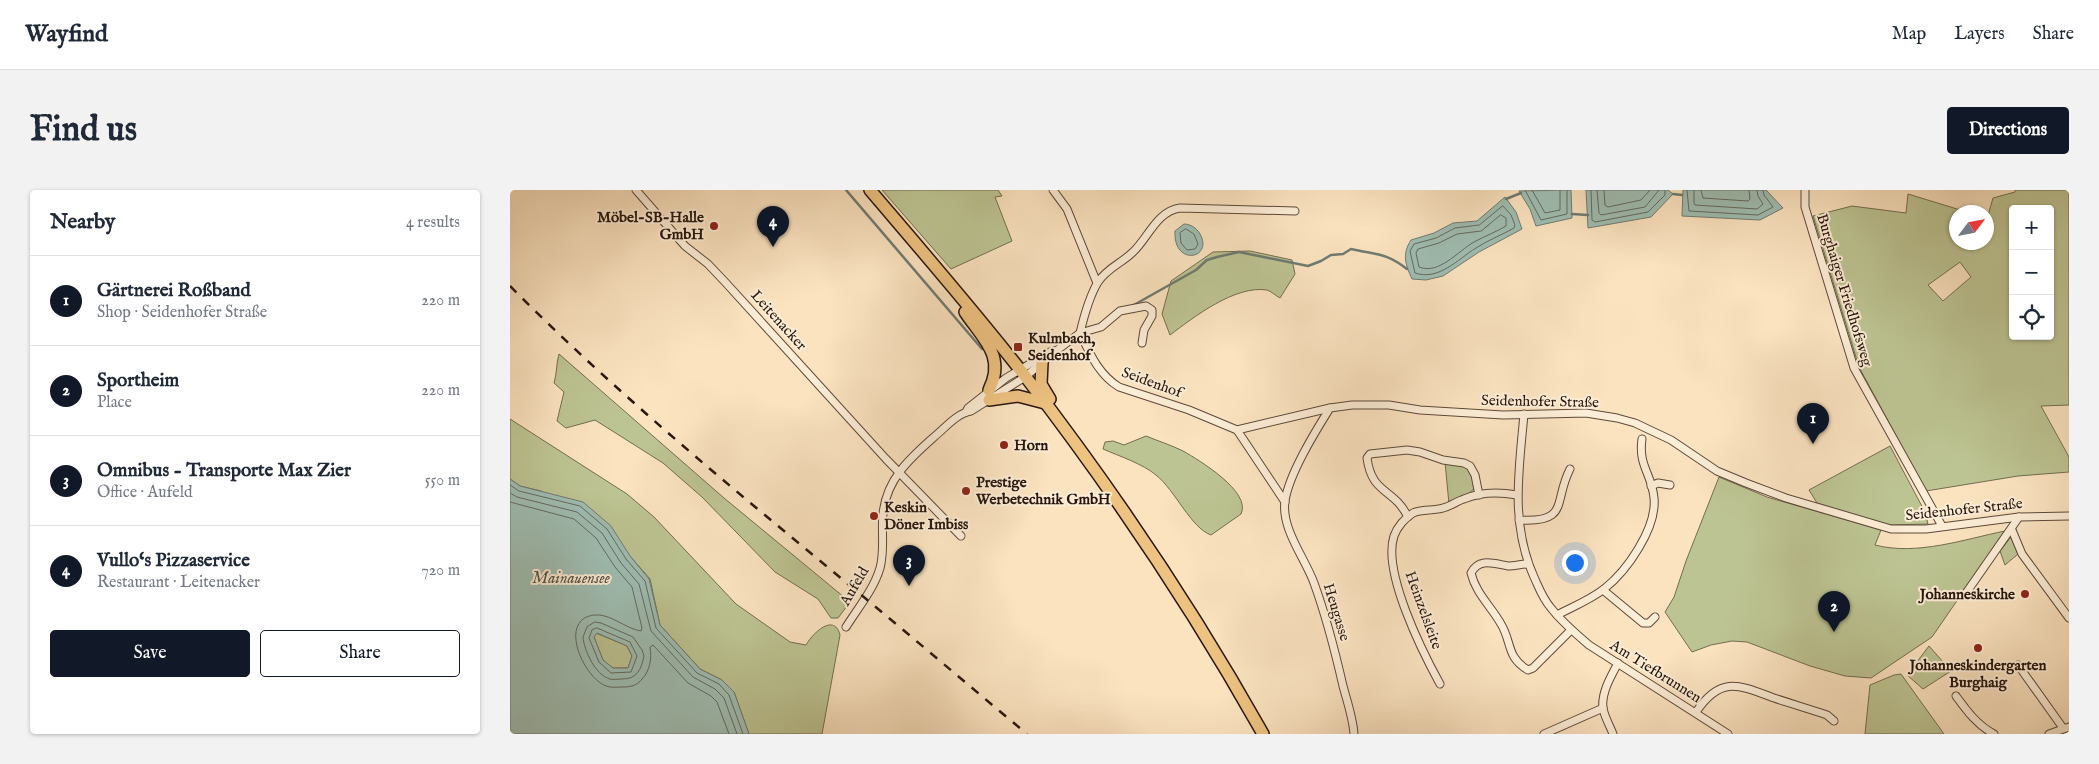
<!DOCTYPE html>
<html lang="en">
<head>
<meta charset="utf-8">
<style>
	:root { --surface:#fff; --page:#f2f2f3; --text:#1f2937; --muted:#747a83; --line:#e0e1e3; --accent:#111827 }
	body { margin:0; font-family:"IM FELL English",serif; background:var(--page); color:var(--text) }
	.controls { position:absolute; right:15px; top:15px; display:grid; overflow:hidden; border-radius:5px; box-shadow:0 1px 4px #0004 }
	.controls button { width:45px; height:45px; display:grid; place-items:center; padding:0; border:0; border-bottom:1px solid var(--line); background:var(--surface); color:var(--text); font:25px sans-serif }
	.compass { position:absolute; left:1439px; top:15px; width:45px; height:45px; border-radius:50%; background:var(--surface); box-shadow:0 1px 4px #0004; rotate:58deg }
	.you { position:absolute; left:1064px; top:372px; width:18px; height:18px; margin:-12px; border:4px solid #fff; border-radius:50%; background:#1a73e8; box-shadow:0 0 0 8px #1a73e833 }
	.badge { display:grid; place-items:center; width:32px; height:32px; border-radius:50%; background:var(--accent); color:#fff; font-size:16px; font-weight:700 }
	.pin { position:absolute; translate:-50% -41px; filter:drop-shadow(0 1px 2px #0008) }
	.pin::after { content:''; position:absolute; top:26px; width:18px; height:15px; background:inherit; clip-path:polygon(0 0,100% 0,50% 100%) }
	.list { margin:0; padding:0; list-style:none }
	h2 { display:flex; justify-content:space-between; align-items:center; height:65px; margin:0; padding:0 20px; font-size:21px }
	h2 small { font-size:16px; font-weight:400; color:var(--muted) }
	.list li { display:grid; grid-template-columns:32px 1fr auto; gap:15px; align-items:center; box-sizing:border-box; height:90px; padding:0 20px; border-top:1px solid var(--line) }
	.list b { display:block; font-size:19px; white-space:nowrap }
	.list p { margin:0; font-size:16px; white-space:nowrap; color:var(--muted) }
	.list em { font-size:16px; font-style:normal; color:var(--muted) }
	.actions { display:flex; gap:10px; padding:15px 20px }
	.actions a { flex:1; padding:11px 0; border:1px solid var(--accent); border-radius:5px; text-align:center; font-size:18px; color:var(--accent) }
	.actions .main { background:var(--accent); color:#fff }
	.icon { flex:none; width:28px; height:28px; fill:none; stroke:currentColor; stroke-width:2; stroke-linecap:round; stroke-linejoin:round }
	.map { position:relative; flex:none; width:1559px; height:544px; overflow:hidden; border-radius:5px }
	header { display:flex; align-items:center; gap:30px; box-sizing:border-box; height:70px; padding:0 25px; background:var(--surface); border-bottom:1px solid var(--line) }
	header strong { font-size:24px }
	nav { display:flex; gap:28px; margin-inline-start:auto; font-size:18px }
	.intro { display:flex; align-items:center; justify-content:space-between; box-sizing:border-box; height:120px; padding:0 30px }
	h1 { margin:0; font-size:35px }
	.button { padding:12px 22px; border-radius:5px; background:var(--accent); color:#fff; font-size:18px; font-weight:700 }
	main { display:flex; gap:30px; padding:0 30px }
	aside { flex:1; background:var(--surface); border-radius:5px; box-shadow:0 1px 4px #0004 }
	.map>svg:first-child { display:block }
	.green { fill:#bdc493; stroke:#726d50; fill-rule:evenodd }
	.water { fill:#9fbeb3; stroke:#6f7b71; fill-rule:evenodd }
	.lines { fill:none; stroke-linecap:round; stroke-linejoin:round }
	.shore { stroke:#646a60; stroke-width:1 }
	.stream { stroke:#6f7b71; stroke-width:2.5 }
	.street-casing { stroke:#5d493a; stroke-width:9 }
	.primary-casing { stroke:#28160e; stroke-width:14 }
	.street { stroke:#fcedd6; stroke-width:7 }
	.primary { stroke:#eec280; stroke-width:11 }
	.rail { stroke:#28160e; stroke-width:2.5; stroke-dasharray:9 9; stroke-linecap:butt }
	.poi-dot { fill:#8f2418; stroke:#fcedd6; stroke-width:2 }
	.labels { text-anchor:middle; stroke-width:4; stroke-linejoin:round; paint-order:stroke }
	.poi-label { font-size:15px; font-weight:bold; fill:#28160e; stroke:#fcedd6; text-anchor:start }
	.street-label { font-size:15px; fill:#28160e; stroke:#fcedd6 }
	.water-label { font-size:16px; font-style:italic; fill:#525148; stroke:#fcedd6 }
</style>
</head>
<body>
<header>
<strong>Wayfind</strong>
<nav><a>Map</a><a>Layers</a><a>Share</a></nav>
</header>
<div class="intro"><h1>Find us</h1><a class="button">Directions</a></div>
<main>
<aside>
<h2>Nearby<small>4 results</small></h2>
<ul class="list">
<li><span class="badge">1</span><div><b>Gärtnerei Roßband</b><p>Shop · Seidenhofer Straße</p></div><em>220 m</em></li>
<li><span class="badge">2</span><div><b>Sportheim</b><p>Place</p></div><em>220 m</em></li>
<li><span class="badge">3</span><div><b>Omnibus - Transporte Max Zier</b><p>Office · Aufeld</p></div><em>550 m</em></li>
<li><span class="badge">4</span><div><b>Vullo‘s Pizzaservice</b><p>Restaurant · Leitenacker</p></div><em>720 m</em></li>
</ul>
<div class="actions"><a class="main">Save</a><a>Share</a></div>
</aside>
<div class="map">
<svg width="1559" height="544" viewBox="0 0 1559 544">
	<rect width="100%" height="100%" fill="#fbe3c0"/>
	<filter id="stains"><feTurbulence type="fractalNoise" baseFrequency=".004" numOctaves="4"/><feColorMatrix values="0 0 0 0 .2 0 0 0 0 .09 0 0 0 0 .02 0 0 0 .5 -.17"/></filter>
	<radialGradient id="worn" r=".72"><stop offset=".6" stop-color="#630" stop-opacity="0"/><stop offset="1" stop-color="#630" stop-opacity=".3"/></radialGradient>
	<g class="green">
		<path d="M372 0H488L492 6 485 7 502 51 441 79Z"/>
		<path d="M1505 0H1559V215L1531 216 1559 267V282L1508 286 1416 301 1349 177 1303 26 1342 16 1396 23 1398 4 1457 22H1446V52H1476L1477 29 1483 8 1505 2ZM1503 19H1540V146H1503ZM1450 72 1461 87 1433 111 1418 95Z"/>
		<path d="M740 61 782 70 785 84 770 108C766 106 761 101 757 100 725 95 684 127 660 145L652 124 661 91 703 62Z"/>
		<path d="M49 164 214 308 340 412 328 428H321L308 409 265 382 192 307 153 273 85 230 56 238 47 231 54 202 44 193C47 184 46 174 49 164Z"/>
		<path d="M0 229 117 304 144 327 226 414 280 452 296 455C302 444 324 422 330 445L312 544H239L224 502 212 490 190 479 150 435 140 389 120 366 31 301 10 296 0 289Z"/>
		<path d="M636 246C648 251 661 255 673 261 689 270 742 302 731 324L701 345C681 338 665 300 646 285 633 274 609 266 593 259L595 252 603 251 614 255Z"/>
		<path d="M1380 256 1415 322 1418 334 1377 335 1307 313 1299 300Z"/>
		<path d="M935 272 951 275 960 280 965 298 957 305 939 314Z"/>
		<path d="M1209 287 1257 307 1371 340 1365 355C1407 366 1455 349 1495 341L1422 447 1361 488 1335 486 1300 476 1237 452 1222 451 1201 455 1182 462 1155 422 1164 407 1176 371Z"/>
		<path d="M1501 347 1508 364 1495 375 1490 361Z"/>
		<path d="M86 443 117 456 122 466 118 478H103L93 470 84 447Z"/>
		<path d="M1419 456 1441 481 1413 499 1397 485Z"/>
		<path d="M1391 484 1434 544H1355L1360 495 1384 485Z"/>
	</g>
	<g class="water">
		<path d="M1061 0 1062 28 1026 36 1020 19 1009 1Z"/>
		<path d="M1076 0H1158L1163 4 1141 27 1078 38Z"/>
		<path d="M1173 0H1256L1273 18 1250 30 1172 26Z"/>
		<path d="M995 7 1006 22 1012 39 969 62 933 86 916 90 902 89C895 74 892 64 901 50L924 43 943 33 967 31Z"/>
		<path d="M674 34C680 34 687 38 690 44 704 69 663 77 665 41Z"/>
		<path d="M0 289 10 296 73 312 101 336 120 366 139 389 150 435 190 479 212 490 224 502 239 544H0ZM87 443 117 456 122 466 118 478H103L93 470 84 447Z"/>
	</g>
	<g class="lines">
		<g class="shore">
			<path d="M1015 0 1031 30 1057 24V0"/>
			<path d="M1022 0 1035 23 1050 20V0"/>
			<path d="M1081 0 1082 30 1085 32 1138 22 1155 5V0"/>
			<path d="M1087 0 1089 23 1091 25 1135 17 1149 0"/>
			<path d="M1094 0 1095 15 1098 17 1131 10 1140 0"/>
			<path d="M1177 0 1179 21 1248 25 1263 17 1254 5 1253 0"/>
			<path d="M1184 0V13L1185 15 1247 19 1253 14 1248 6 1247 0"/>
			<path d="M1191 0 1193 8 1238 11 1240 9 1239 0"/>
			<path d="M993 16 1001 25 1005 35 1004 38C992 45 978 50 966 58 948 69 929 91 905 83L900 61 904 54 926 48 945 38 969 35Z"/>
			<path d="M991 25 996 28V36C986 42 975 46 964 52 948 61 929 85 909 77L906 63 908 59 929 53 947 44 971 41Z"/>
			<path d="M676 39 684 44 688 54 685 59 677 60 671 53 670 43Z"/>
			<path d="M0 295 9 301 70 316 97 339 116 369 135 391 146 438 187 483 209 494 219 505 233 544"/>
			<path d="M0 303 7 307 67 322 92 343 111 373 129 394 141 441 183 487 205 499 214 508 227 544"/>
			<path d="M0 312 64 329 86 348 105 377 122 397 132 438 131 441C116 439 100 423 84 425 47 430 74 488 96 496 101 498 107 497 112 497 120 497 127 496 132 489 140 481 142 468 140 457L143 455 178 493 201 506 207 512 219 544"/>
			<path d="M85 432 91 433 123 447 132 460 134 466C131 480 127 489 112 489 108 489 103 490 100 489 85 485 74 460 73 447L77 437Z"/>
			<path d="M87 438 120 452 127 466 121 482 101 483 89 472 79 448 82 440Z"/>
		</g>
		<g class="stream">
			<path d="M336 0 472 159"/>
			<path d="M1163 4 1172 5"/>
			<path d="M996 9 1011 3"/>
			<path d="M1062 24 1078 25"/>
			<path d="M622 116 686 80 697 70 707 67 729 62 798 76 811 71 821 65 833 64 841 59C866 65 875 62 897 79"/>
		</g>
		<g class="street-casing">
			<g id="street">
				<path d="M126 0 175 56 198 74 216 93 376 269 451 346"/>
				<path d="M543 0 557 19 587 93"/>
				<path d="M1295 0V17L1344 178 1432 336"/>
				<path d="M632 153 634 140 642 126V120L636 116 610 121 591 137 570 143C580 164 589 185 609 197L679 220 727 240 775 312"/>
				<path d="M456 222 458 218 496 188 540 162 545 161"/>
				<path d="M1014 224C1009 281 1000 333 1024 387 1029 398 1033 409 1041 418 1052 432 1066 444 1079 455L1218 544"/>
				<path d="M727 240 820 218"/>
				<path d="M1141 296 1148 293 1160 295"/>
				<path d="M898 327C883 297 862 305 857 268L860 264 897 260 910 262 933 270 954 273 960 276 965 285 969 305"/>
				<path d="M1009 330C1060 333 1043 312 1060 279"/>
				<path d="M1502 340 1512 364 1559 428"/>
				<path d="M1018 374C1012 374 1004 376 998 376 985 374 969 367 961 383 966 404 981 416 991 434 1002 452 996 467 1018 480L1023 478 1061 440"/>
				<path d="M1093 400 1133 433H1139L1145 427"/>
				<path d="M1454 406 1509 327"/>
				<path d="M1047 425C1062 417 1080 410 1094 399 1117 381 1147 338 1144 308 1142 284 1128 276 1132 249"/>
				<path d="M336 437C348 418 364 399 370 378 375 360 371 342 373 324 376 290 399 269 424 247 434 239 447 223 461 221L515 187 546 161 570 143C574 126 579 107 588 92 597 78 612 73 623 62 638 48 647 21 670 18L785 21"/>
				<path d="M1508 475 1553 538"/>
				<path d="M930 494C913 463 872 382 884 346 887 337 895 328 903 323 911 319 924 321 933 318 941 316 947 311 954 309 970 302 990 302 1007 305"/>
				<path d="M1446 506C1457 521 1467 535 1484 544"/>
				<path d="M1186 522C1211 485 1229 495 1264 508 1282 514 1299 519 1317 525L1324 531"/>
				<path d="M844 544C843 528 837 511 833 496 825 461 816 426 804 393 795 368 771 339 775 311 779 284 805 242 820 218L842 215H879L910 220 993 225 1076 223 1107 228 1125 233 1161 250 1207 281 1236 293 1276 308 1381 339H1416L1509 327 1559 326"/>
				<path d="M1034 544 1093 518"/>
				<path d="M1103 544C1100 536 1094 526 1093 518 1091 503 1101 486 1108 473"/>
				<path d="M1539 544 1559 537"/>
			</g>
		</g>
		<g class="primary-casing">
			<g id="primary">
				<path d="M360 0C412 61 465 122 515 186 602 299 683 419 753 544"/>
				<path d="M455 122C473 149 496 166 479 200"/>
				<path d="M532 173 531 194 540 209"/>
				<path d="M479 210 508 206 535 213"/>
			</g>
		</g>
		<use href="#street" class="street"/>
		<use href="#primary" class="primary"/>
		<path class="rail" d="M0 96C111 208 233 307 355 408 409 453 463 499 517 544"/>
	</g>
	<g class="poi-dot">
		<circle cx="204" cy="36" r="5"/>
		<rect x="503" y="152" width="10" height="10" rx="2.5"/>
		<circle cx="494" cy="255" r="5"/>
		<circle cx="456" cy="301" r="5"/>
		<circle cx="364" cy="326" r="5"/>
		<circle cx="1515" cy="404" r="5"/>
		<circle cx="1468" cy="458" r="5"/>
	</g>
	<g class="labels">
		<g class="poi-label">
			<text x="194" y="32" text-anchor="end">Möbel-SB-Halle<tspan x="194" dy="17">GmbH</tspan></text>
			<text x="518" y="153">Kulmbach,<tspan x="518" dy="17">Seidenhof</tspan></text>
			<text x="504" y="260">Horn</text>
			<text x="466" y="297">Prestige<tspan x="466" dy="17">Werbetechnik GmbH</tspan></text>
			<text x="374" y="322">Keskin<tspan x="374" dy="17">Döner Imbiss</tspan></text>
			<text x="1505" y="409" text-anchor="end">Johanneskirche</text>
			<text x="1468" y="480" text-anchor="middle">Johanneskindergarten<tspan x="1468" dy="17">Burghaig</tspan></text>
		</g>
		<g class="street-label">
			<text transform="translate(1335 100) rotate(73)" y="5">Burghaiger Friedhofsweg</text>
			<text transform="translate(269 130) rotate(48)" y="5">Leitenacker</text>
			<text transform="translate(642 192) rotate(20)" y="5">Seidenhof</text>
			<text transform="translate(1030 211) rotate(1)" y="5">Seidenhofer Straße</text>
			<text transform="translate(1454 319) rotate(-6)" y="5">Seidenhofer Straße</text>
			<text transform="translate(344 396) rotate(-60)" y="5">Aufeld</text>
			<text transform="translate(914 420) rotate(70)" y="5">Heinzelsleite</text>
			<text transform="translate(827 422) rotate(73)" y="5">Heugasse</text>
			<text transform="translate(1146 481) rotate(32)" y="5">Am Tiefbrunnen</text>
		</g>
		<g class="water-label">
			<text x="61" y="393">Mainauensee</text>
		</g>
	</g>
	<rect width="100%" height="100%" filter="url(#stains)"/>
	<rect width="100%" height="100%" fill="url(#worn)"/>
</svg>
<div class="controls">
<button>+</button>
<button>−</button>
<button><svg class="icon" aria-label="locate" viewBox="0 0 24 24"><circle cx="12" cy="12" r="6"/><path d="M12 2v4M12 18v4M2 12h4M18 12h4"/></svg></button>
</div>
<svg class="compass" viewBox="-18 -18 36 36"><path d="M0-13l5 13h-10z" fill="#e53935"/><path d="M0 13l5-13h-10z" fill="#747a83"/></svg>
<div class="you"></div>
<div class="pin badge" style="left:1303px;top:254px">1</div>
<div class="pin badge" style="left:1324px;top:442px">2</div>
<div class="pin badge" style="left:399px;top:396px">3</div>
<div class="pin badge" style="left:263px;top:57px">4</div>
</div>
</main>
</body>
</html>
